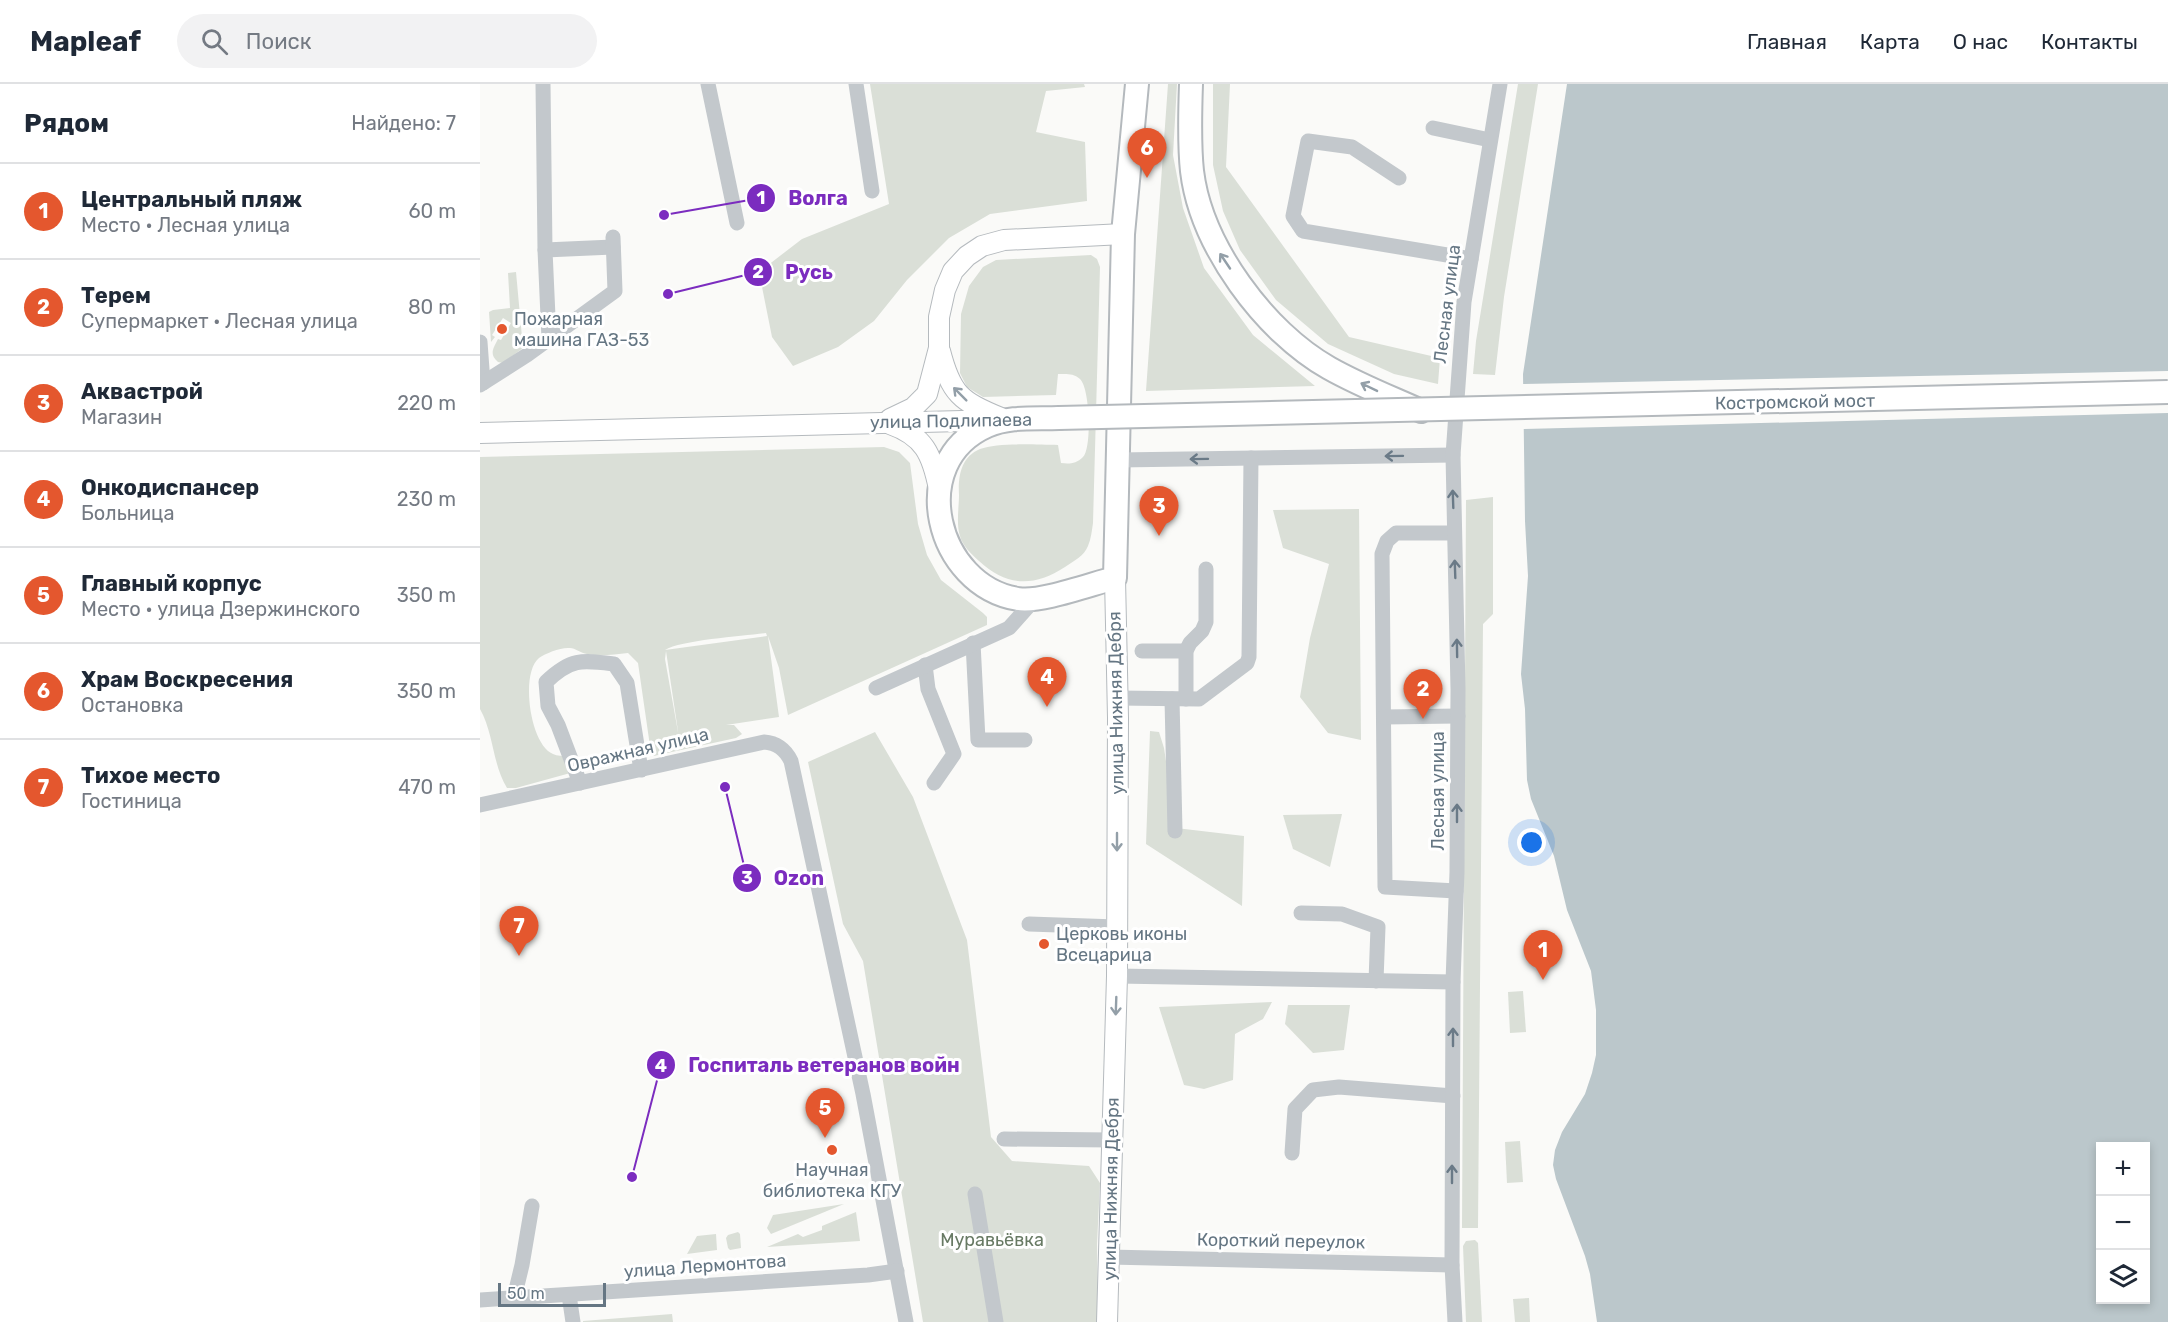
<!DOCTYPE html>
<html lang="ru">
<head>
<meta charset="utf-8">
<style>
	:root { --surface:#fff; --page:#f2f2f3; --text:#1f2937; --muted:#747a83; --line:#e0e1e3; --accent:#e4572e }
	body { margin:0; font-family:Rubik,sans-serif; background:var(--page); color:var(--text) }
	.controls { position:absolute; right:18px; bottom:18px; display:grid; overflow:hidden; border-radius:0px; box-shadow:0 3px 9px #0003 }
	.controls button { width:54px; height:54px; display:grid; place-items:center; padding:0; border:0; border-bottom:2px solid var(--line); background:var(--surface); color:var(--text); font:30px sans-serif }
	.scale { position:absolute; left:18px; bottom:15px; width:108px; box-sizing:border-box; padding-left:6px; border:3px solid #657683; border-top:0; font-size:16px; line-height:21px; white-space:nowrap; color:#657683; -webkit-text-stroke:4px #fff; paint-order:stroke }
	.you { position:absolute; left:1052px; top:759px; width:21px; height:21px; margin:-15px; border:4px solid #fff; border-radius:50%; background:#1a73e8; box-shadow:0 0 0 9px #1a73e833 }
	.badge { display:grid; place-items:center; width:39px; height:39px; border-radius:50%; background:var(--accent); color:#fff; font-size:20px; font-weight:700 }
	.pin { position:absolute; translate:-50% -50px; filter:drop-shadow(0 2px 3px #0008) }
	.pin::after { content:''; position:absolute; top:32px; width:21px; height:18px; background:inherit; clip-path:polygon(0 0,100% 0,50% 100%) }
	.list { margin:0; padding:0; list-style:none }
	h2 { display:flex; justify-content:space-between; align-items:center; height:78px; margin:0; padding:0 24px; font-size:26px }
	h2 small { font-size:20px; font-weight:400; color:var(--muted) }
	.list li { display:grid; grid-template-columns:39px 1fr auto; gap:18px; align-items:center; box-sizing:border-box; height:96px; padding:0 24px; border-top:2px solid var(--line) }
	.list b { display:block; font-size:22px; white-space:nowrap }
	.list p { margin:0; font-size:20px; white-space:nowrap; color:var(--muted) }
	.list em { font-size:20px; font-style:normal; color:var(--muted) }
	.icon { flex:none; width:33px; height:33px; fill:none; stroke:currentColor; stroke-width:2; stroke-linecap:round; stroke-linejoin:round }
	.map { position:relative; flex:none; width:1688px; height:1238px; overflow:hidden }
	header { display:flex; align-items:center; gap:36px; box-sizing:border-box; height:84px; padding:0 30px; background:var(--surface); border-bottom:2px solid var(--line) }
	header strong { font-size:28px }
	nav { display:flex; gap:33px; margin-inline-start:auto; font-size:21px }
	.search { width:420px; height:54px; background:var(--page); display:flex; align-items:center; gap:15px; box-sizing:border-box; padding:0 21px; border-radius:33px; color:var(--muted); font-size:22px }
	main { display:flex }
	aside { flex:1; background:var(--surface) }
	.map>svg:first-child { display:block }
	.green { fill:#dadfd7; fill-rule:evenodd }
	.water { fill:#bbc7cb; fill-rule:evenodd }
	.pier { fill:#fafaf8 }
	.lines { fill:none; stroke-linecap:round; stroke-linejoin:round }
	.major-casing { stroke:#b5babe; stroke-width:22 }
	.highway-casing { stroke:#b4b9bd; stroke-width:26 }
	.minor { stroke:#c3c8cc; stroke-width:15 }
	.major { stroke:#fff; stroke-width:20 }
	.highway { stroke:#fff; stroke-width:22 }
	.highway-bridge-casing { stroke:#b4b9bd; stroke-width:26; stroke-linecap:butt }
	.highway-bridge { stroke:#fff; stroke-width:22 }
	.oneway { stroke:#939fa8 }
	.oneway2 { stroke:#6a7a87 }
	.poi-dot { fill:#e4572e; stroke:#fff; stroke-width:2 }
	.labels { text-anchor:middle; stroke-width:6; stroke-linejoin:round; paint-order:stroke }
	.street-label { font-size:18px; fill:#657683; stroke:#fff }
	.poi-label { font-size:18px; fill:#657683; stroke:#fff; text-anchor:start }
	.park-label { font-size:18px; fill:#687a64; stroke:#fff }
	.leader { fill:none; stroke:#7b2cbf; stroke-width:2 }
	.callout-dot { fill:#7b2cbf; stroke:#fff; stroke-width:2 }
	.mark-label { font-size:18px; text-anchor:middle; font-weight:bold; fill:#fff }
	.callout-label { font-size:20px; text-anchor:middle; font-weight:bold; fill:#7b2cbf; stroke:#fff; stroke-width:6; stroke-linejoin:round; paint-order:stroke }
</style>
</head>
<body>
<header>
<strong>Mapleaf</strong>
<div class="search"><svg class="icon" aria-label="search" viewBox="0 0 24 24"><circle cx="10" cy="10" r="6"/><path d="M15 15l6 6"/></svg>Поиск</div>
<nav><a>Главная</a><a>Карта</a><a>О нас</a><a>Контакты</a></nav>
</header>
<main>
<aside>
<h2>Рядом<small>Найдено: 7</small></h2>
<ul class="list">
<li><span class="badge">1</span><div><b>Центральный пляж</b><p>Место · Лесная улица</p></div><em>60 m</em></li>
<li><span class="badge">2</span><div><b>Терем</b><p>Супермаркет · Лесная улица</p></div><em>80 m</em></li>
<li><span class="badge">3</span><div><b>Аквастрой</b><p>Магазин</p></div><em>220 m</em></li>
<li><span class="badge">4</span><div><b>Онкодиспансер</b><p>Больница</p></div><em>230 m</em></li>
<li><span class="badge">5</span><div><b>Главный корпус</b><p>Место · улица Дзержинского</p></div><em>350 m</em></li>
<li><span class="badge">6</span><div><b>Храм Воскресения</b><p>Остановка</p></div><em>350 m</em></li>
<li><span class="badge">7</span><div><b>Тихое место</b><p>Гостиница</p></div><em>470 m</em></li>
</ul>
</aside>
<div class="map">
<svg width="1688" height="1238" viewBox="0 0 1688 1238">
	<rect width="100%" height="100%" fill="#fafaf8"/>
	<g class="green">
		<path d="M390 0H604L605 3 566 7 556 48 605 58 607 117 510 130 469 154 427 196 394 237 358 263 313 282 292 253 279 188 322 155 409 120Z"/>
		<path d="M688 0H697L693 71 703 124 724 184 773 251 835 302 666 307Z"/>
		<path d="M733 0H750L746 83 869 253 960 274 958 300 914 290 848 260 796 216 760 166 743 127 733 81Z"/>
		<path d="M1038 0H1058L1024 213 1015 291 993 290 996 257Z"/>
		<path d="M611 171 617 175 620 183 613 439C612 446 611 455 608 462 604 472 594 477 585 483 554 503 527 503 499 477 492 471 482 461 480 452 476 440 479 423 479 411 478 392 481 373 500 365 518 358 558 361 578 361L581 379C589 380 596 380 603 373 612 364 610 304 600 295 593 289 587 290 578 290L576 311 503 313 487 303 480 289 481 230 489 202 503 183 516 176Z"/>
		<path d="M36 188 43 264 23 279 18 278C9 270 13 265 18 255L21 256 31 239 23 234 12 251 15 253 11 258 9 228 13 226 30 224 28 189Z"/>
		<path d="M404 363 419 368 430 379 438 440 447 471 461 496 503 529 507 533V541L308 631 299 584 288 552 299 633 246 641H254L262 650 256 654 178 671 174 672 171 669 158 579 148 569C135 570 121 573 107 570 101 569 95 564 90 564 81 563 66 569 59 574 40 589 50 661 73 670 77 672 83 672 87 672L94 688 36 704H27C12 679 14 650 0 625V373ZM286 549 287 552 185 566C201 556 264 552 286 549ZM186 567 198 647V648L185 575Z"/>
		<path d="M1013 413V530L1003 540 998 1144H982L986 416Z"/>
		<path d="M879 425 881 656 848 649 820 613 830 554 849 480 803 464 793 426Z"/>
		<path d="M670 647 679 648 684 664 696 744 764 752 762 822 666 760Z"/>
		<path d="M395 648 433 713 487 856 511 1053 532 1077 609 1082 620 1099 617 1160 618 1238H443L383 877 363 840 328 678Z"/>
		<path d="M862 730 850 783 813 765 803 731Z"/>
		<path d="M1043 907 1046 948 1030 949 1028 908Z"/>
		<path d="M792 918 783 935 755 950 753 996 724 1005 704 1001 679 923Z"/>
		<path d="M808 921H870L864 966 833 969 805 940Z"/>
		<path d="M1040 1057 1043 1098 1027 1099 1025 1058Z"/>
		<path d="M364 1120 291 1150 287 1144 293 1131Z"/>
		<path d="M376 1128 380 1157 287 1163 318 1150 323 1153 342 1146V1142Z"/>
		<path d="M258 1148 260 1150 261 1164 250 1166 248 1164 246 1154 248 1151Z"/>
		<path d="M236 1150 237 1166 207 1170 217 1152Z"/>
		<path d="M995 1156 998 1159 1002 1238H986L983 1162 986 1157Z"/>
		<path d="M1049 1214 1050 1238H1035L1033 1215Z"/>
		<path d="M192 1230 193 1238H103V1237Z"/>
	</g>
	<path class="water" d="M1087 0H1688V1238H1117L1110 1190 1105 1172 1076 1095 1073 1081 1075 1066 1082 1048 1105 1010 1112 989 1116 971V926L1111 887 1087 826 1074 772 1051 715 1047 696 1045 625 1041 590 1048 492 1045 437 1043 290ZM1620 1062H1666V1216H1620Z"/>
	<path class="pier" d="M1688 287V329L1041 345 1040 300Z"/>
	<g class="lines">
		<g class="major-casing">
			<g id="major">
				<path d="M460 267C471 310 480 317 521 334"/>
				<path d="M410 335 433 324 447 310 459 264V233L465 206 473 187 487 172 502 162 524 156 643 150"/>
				<path d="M410 340C444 352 452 370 459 405"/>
				<path d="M0 349 522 336"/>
				<path d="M627 1238 637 892 638 634 635 494"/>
			</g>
		</g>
		<g class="highway-casing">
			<g id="highway">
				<path d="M711 0C710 28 709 59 712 87 721 162 785 248 849 284 879 301 910 313 941 327"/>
				<path d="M579 334C555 335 529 332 507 342 425 378 456 502 538 515 560 519 611 500 635 494L643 150 657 0"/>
			</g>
		</g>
		<g class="minor">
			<path d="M63 0 65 166"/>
			<path d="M228 0 257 139"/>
			<path d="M376 0 392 107"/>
			<path d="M953 44 1010 56"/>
			<path d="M919 94 872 63 828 57 813 132 823 147 991 175"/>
			<path d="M69 255 65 166 133 163"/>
			<path d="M0 258 3 299"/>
			<path d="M0 301 47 271 135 207 133 153"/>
			<path d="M638 376 973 371"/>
			<path d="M974 449H916L907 457 902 470 905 803 976 807"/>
			<path d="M493 559 498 656H545"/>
			<path d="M662 567H706"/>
			<path d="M445 581 448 605 474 670 454 699"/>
			<path d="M396 604 529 544 554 516"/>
			<path d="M637 614 719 615 767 579 769 573 771 374"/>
			<path d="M692 615 695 747"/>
			<path d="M706 615V567L710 559 722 547 726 538V485"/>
			<path d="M904 633 978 632"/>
			<path d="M100 699 78 641 68 622 66 598C91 574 102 576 134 580L147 599 161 686"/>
			<path d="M0 721 284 658C297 659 305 665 311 677L383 1010 426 1238"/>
			<path d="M821 829 862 830 898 843 896 897"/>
			<path d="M549 840 637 843"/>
			<path d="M637 892 973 898"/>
			<path d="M524 1055 631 1056"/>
			<path d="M812 1069 815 1025 833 1006 859 1003 973 1012"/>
			<path d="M495 1110 516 1238"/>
			<path d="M629 1173 972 1181"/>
			<path d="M89 1211 93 1238"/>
			<path d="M34 1214 42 1181 52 1122"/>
			<path d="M0 1216 388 1191 417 1187"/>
			<path d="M975 1238 972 1181 973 898 977 788 978 605 973 371 984 218 1020 0"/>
		</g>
		<use href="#major" class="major"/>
		<use href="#highway" class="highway"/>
		<g class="highway-bridge-casing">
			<path id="highway-bridge" d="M579 334 1688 308"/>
		</g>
		<use href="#highway-bridge" class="highway-bridge"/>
	</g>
	<defs><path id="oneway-shaft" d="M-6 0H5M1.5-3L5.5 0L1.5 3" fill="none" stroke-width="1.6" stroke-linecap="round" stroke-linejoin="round" transform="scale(1.5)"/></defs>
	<g class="oneway">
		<use href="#oneway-shaft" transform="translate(745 177) rotate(-124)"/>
		<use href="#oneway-shaft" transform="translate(889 303) rotate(-154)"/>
		<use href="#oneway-shaft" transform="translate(480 310) rotate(-135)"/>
		<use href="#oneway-shaft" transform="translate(637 758) rotate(90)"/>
		<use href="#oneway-shaft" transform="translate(636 922) rotate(92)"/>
	</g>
	<g class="oneway2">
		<use href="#oneway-shaft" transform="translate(914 372) rotate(179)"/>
		<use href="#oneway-shaft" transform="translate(719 375) rotate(179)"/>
		<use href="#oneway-shaft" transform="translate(973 415) rotate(-92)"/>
		<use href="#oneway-shaft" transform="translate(975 485) rotate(-92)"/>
		<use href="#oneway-shaft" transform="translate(977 564) rotate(-91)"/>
		<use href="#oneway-shaft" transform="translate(977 729) rotate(-90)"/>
		<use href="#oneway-shaft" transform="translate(973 953) rotate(-90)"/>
		<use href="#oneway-shaft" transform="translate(972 1090) rotate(-90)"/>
	</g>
	<g class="poi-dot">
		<circle cx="22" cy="245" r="6"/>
		<circle cx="564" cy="860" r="6"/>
		<circle cx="352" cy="1066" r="6"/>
	</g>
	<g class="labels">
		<g class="street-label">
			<text transform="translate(967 220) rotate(-83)" y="6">Лесная улица</text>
			<text transform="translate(1315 318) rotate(-1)" y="6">Костромской мост</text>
			<text transform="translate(471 337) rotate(-1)" y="6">улица Подлипаева</text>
			<text transform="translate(636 619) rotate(-91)" y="6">улица Нижняя Дебря</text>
			<text transform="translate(158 666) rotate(-13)" y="6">Овражная улица</text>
			<text transform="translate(958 707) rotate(-90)" y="6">Лесная улица</text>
			<text transform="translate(631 1105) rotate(-89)" y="6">улица Нижняя Дебря</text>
			<text transform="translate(801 1157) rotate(1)" y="6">Короткий переулок</text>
			<text transform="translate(225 1182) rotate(-4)" y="6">улица Лермонтова</text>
		</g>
		<g class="poi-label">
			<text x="34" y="241">Пожарная<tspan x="34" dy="21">машина ГАЗ-53</tspan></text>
			<text x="576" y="856">Церковь иконы<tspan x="576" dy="21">Всецарица</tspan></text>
			<text x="352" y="1092" text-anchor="middle">Научная<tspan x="352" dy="21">библиотека КГУ</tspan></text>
		</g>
		<g class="park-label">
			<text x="512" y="1162">Муравьёвка</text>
		</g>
	</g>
	<path class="leader" d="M184 131L281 114M188 210L278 188M245 703L267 794M152 1093L181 981"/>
	<g class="callout-dot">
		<circle cx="184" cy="131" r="6"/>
		<circle cx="188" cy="210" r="6"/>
		<circle cx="245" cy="703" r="6"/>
		<circle cx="152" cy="1093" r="6"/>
		<circle cx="281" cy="114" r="15"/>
		<circle cx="278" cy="188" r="15"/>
		<circle cx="267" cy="794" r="15"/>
		<circle cx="181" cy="981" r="15"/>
	</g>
	<g class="mark-label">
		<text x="281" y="120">1</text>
		<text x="278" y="194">2</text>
		<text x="267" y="800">3</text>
		<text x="181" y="988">4</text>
	</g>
	<g class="callout-label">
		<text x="338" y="121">Волга</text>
		<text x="329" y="195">Русь</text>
		<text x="319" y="801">Ozon</text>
		<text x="344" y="988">Госпиталь ветеранов войн</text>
	</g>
</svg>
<div class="controls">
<button>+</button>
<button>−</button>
<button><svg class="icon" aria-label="layers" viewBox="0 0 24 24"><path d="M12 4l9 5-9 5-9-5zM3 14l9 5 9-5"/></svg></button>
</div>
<div class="scale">50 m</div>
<div class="you"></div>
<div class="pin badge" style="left:1063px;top:896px">1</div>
<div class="pin badge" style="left:943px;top:635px">2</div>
<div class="pin badge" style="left:679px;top:452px">3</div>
<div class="pin badge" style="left:567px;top:623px">4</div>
<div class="pin badge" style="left:345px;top:1054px">5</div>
<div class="pin badge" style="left:667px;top:94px">6</div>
<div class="pin badge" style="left:39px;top:872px">7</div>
</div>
</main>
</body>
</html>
